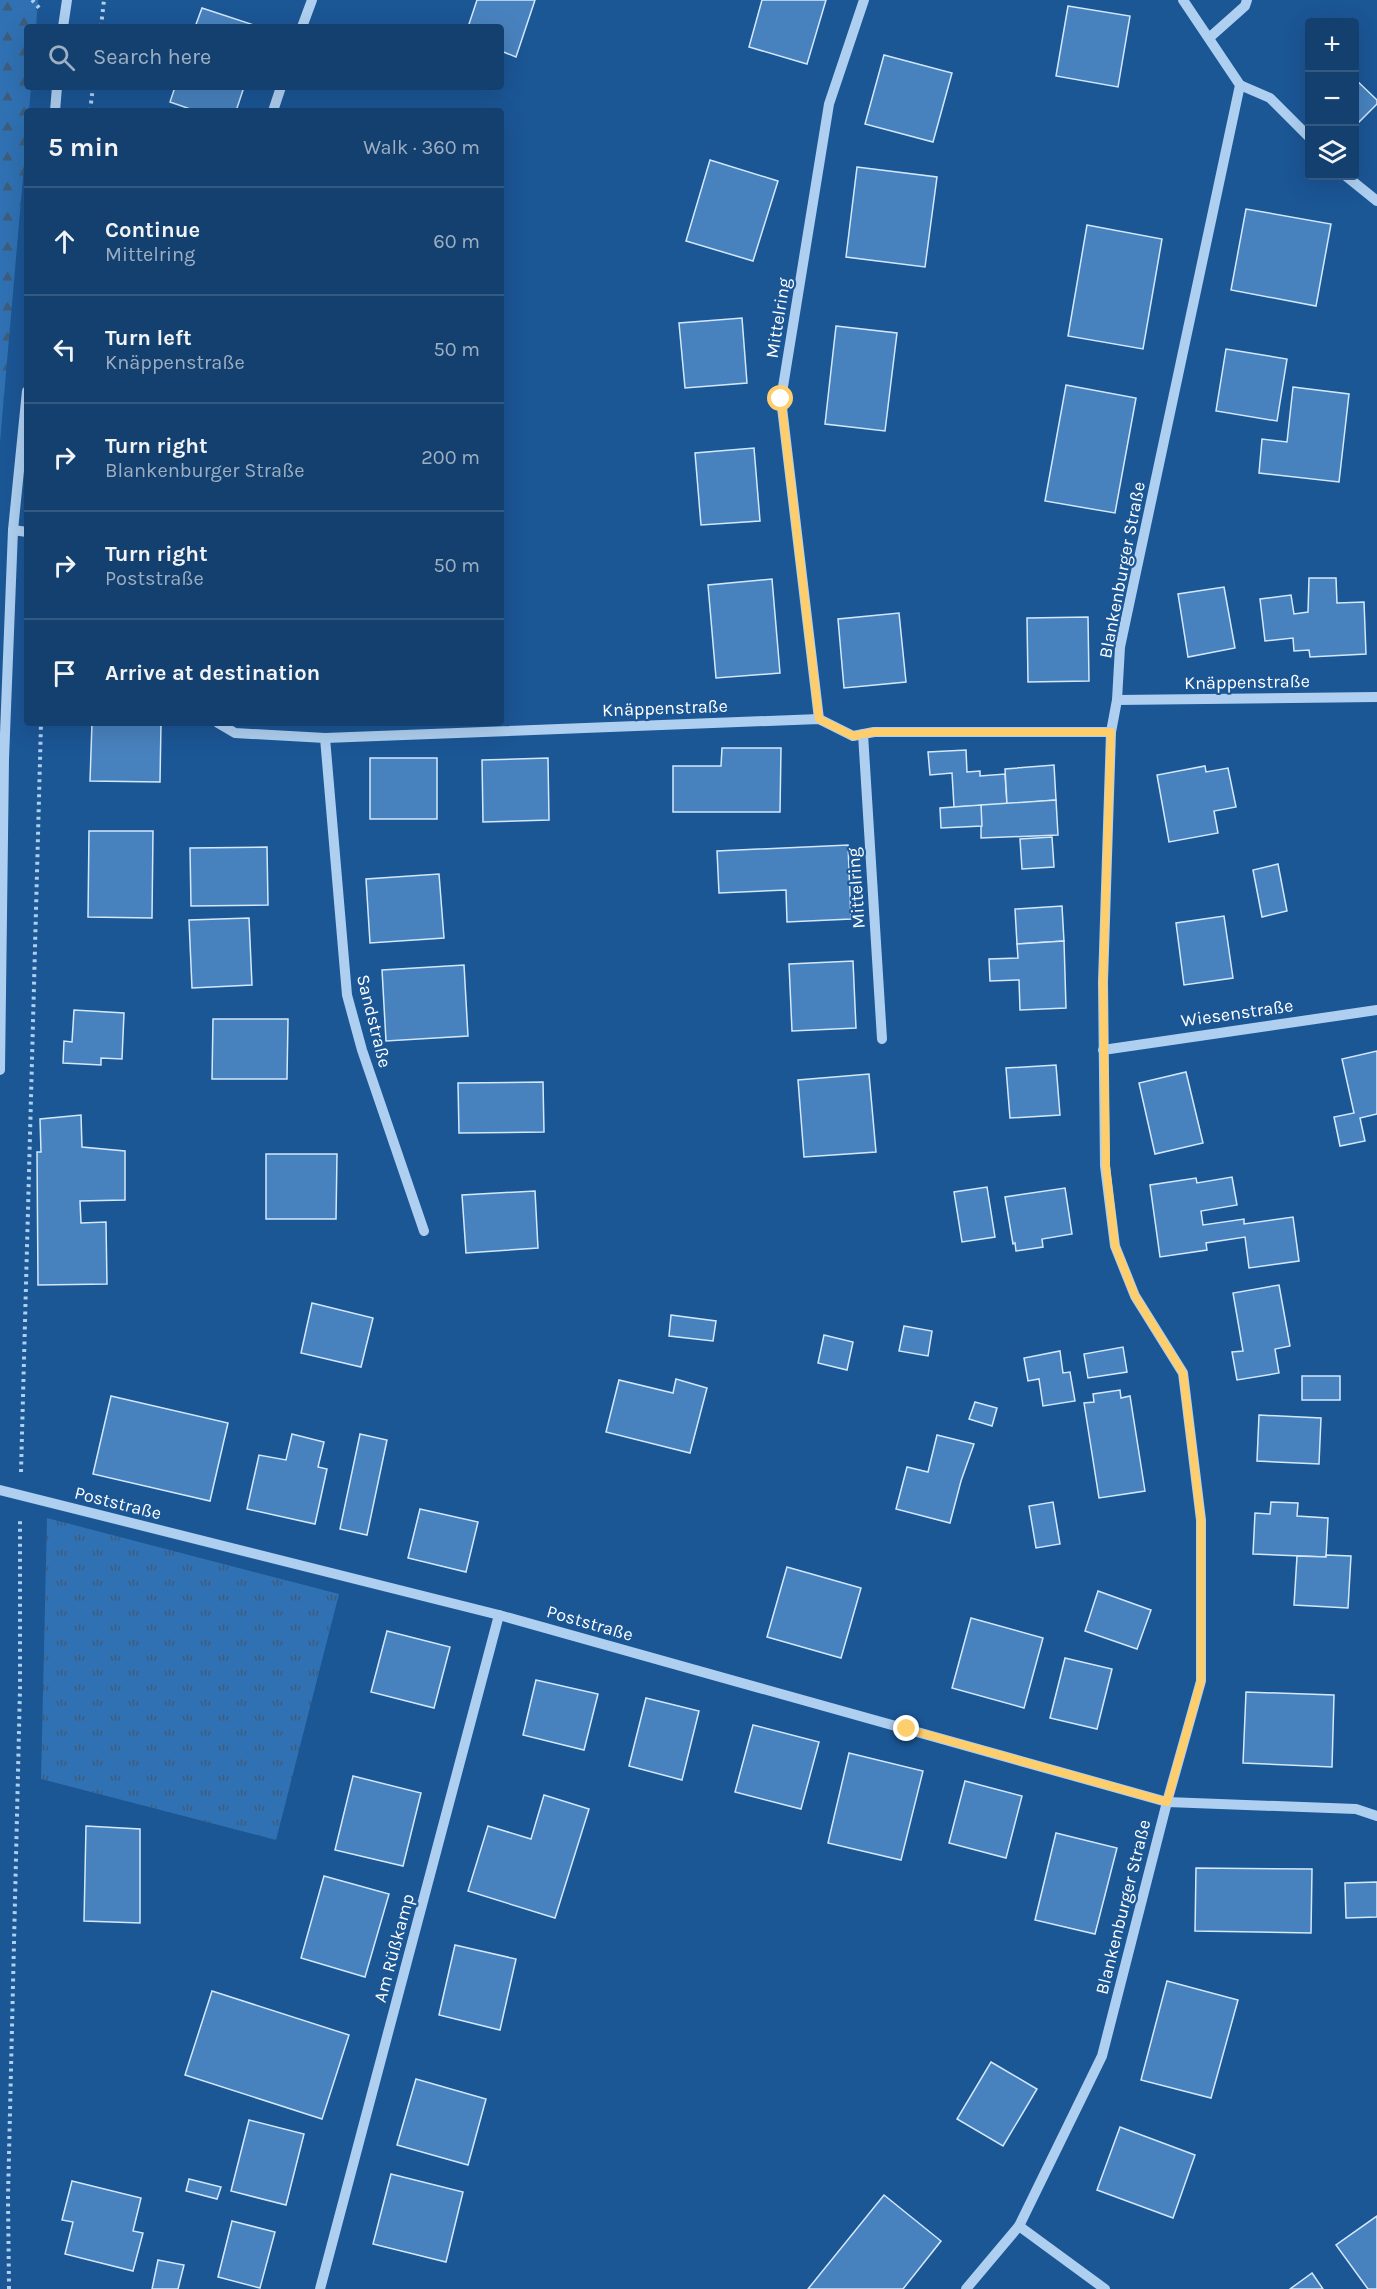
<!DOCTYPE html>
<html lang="en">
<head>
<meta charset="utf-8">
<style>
	:root { --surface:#144070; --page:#1d4775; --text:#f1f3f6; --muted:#9dafc3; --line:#335983 }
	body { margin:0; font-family:Karla,sans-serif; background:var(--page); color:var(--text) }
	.controls { position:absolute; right:18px; top:18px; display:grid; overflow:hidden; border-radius:6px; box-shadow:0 6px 24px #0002 }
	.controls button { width:54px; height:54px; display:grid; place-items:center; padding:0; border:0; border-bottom:2px solid var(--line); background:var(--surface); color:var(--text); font:30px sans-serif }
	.stop { position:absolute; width:18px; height:18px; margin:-14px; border:4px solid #ffce6c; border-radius:50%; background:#fff }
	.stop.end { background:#ffce6c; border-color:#fff; box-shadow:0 2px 6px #0008 }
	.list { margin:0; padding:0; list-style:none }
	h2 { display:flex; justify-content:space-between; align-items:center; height:78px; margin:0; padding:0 24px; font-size:26px }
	h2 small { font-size:20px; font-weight:400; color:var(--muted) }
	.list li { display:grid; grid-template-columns:39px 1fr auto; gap:18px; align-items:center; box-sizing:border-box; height:108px; padding:0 24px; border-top:2px solid var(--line) }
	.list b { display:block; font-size:22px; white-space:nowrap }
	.list p { margin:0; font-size:20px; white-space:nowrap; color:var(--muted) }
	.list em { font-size:20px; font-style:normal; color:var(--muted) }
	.icon { flex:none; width:33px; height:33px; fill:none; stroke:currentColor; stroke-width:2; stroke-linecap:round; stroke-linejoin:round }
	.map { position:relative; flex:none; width:1377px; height:2289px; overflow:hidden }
	.search { position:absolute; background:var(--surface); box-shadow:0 6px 24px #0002; left:24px; top:24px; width:480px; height:66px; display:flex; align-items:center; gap:15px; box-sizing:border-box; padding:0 21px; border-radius:6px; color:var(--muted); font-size:22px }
	.panel { position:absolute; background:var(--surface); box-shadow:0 6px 24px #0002; left:24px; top:108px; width:480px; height:618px; border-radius:6px }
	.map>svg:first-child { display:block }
	.grass { fill:url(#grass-tufts) }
	.forest { fill:url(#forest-firs) }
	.building { fill:#4882be; stroke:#d4e8fb; stroke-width:1.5 }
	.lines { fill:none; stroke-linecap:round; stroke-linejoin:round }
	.path { stroke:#aecff0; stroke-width:4; stroke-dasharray:3 4.5; stroke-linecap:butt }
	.minor { stroke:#aecff0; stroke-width:10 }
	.route { stroke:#ffce6c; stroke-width:8 }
	.labels { text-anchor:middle; stroke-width:4.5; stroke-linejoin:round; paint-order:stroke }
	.street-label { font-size:18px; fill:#fff; stroke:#1b5695 }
</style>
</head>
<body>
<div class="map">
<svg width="1377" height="2289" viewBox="0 0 1377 2289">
	<defs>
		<pattern id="grass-tufts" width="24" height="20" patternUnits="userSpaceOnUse" patternTransform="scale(1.5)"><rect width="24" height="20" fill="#2f71b3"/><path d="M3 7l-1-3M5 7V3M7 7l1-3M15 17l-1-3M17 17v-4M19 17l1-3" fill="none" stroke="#3f5d7a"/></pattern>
		<pattern id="forest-firs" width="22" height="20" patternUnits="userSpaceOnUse" patternTransform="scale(1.5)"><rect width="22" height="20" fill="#2f71b3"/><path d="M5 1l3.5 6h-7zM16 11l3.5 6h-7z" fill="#3f5d7a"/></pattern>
	</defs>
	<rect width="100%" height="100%" fill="#1b5695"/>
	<path class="grass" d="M47 1518 339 1594 276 1840 41 1779Z"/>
	<path class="forest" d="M0 0H38L36 27H27V87H31L29 111H27V131L0 442Z"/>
	<g class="building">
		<path d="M477 0H535L516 57 501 51V27H468Z"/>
		<path d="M762 0H826L807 64 749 47Z"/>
		<path d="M1068 6 1130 16 1118 87 1056 76Z"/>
		<path d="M202 8 260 27H195Z"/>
		<path d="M884 55 952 73 933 142 865 124Z"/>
		<path d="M1354 78 1377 100V104L1357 124 1354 122Z"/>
		<path d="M175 87H244L236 111H196L170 102Z"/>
		<path d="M710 160 778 181 753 261 686 241Z"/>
		<path d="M857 167 937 177 925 267 846 257Z"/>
		<path d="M1246 209 1331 224 1316 306 1231 290Z"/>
		<path d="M1087 225 1162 239 1143 349 1068 336Z"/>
		<path d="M742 318 747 383 685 388 679 323Z"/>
		<path d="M836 326 897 333 885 431 825 424Z"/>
		<path d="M1226 349 1287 359 1277 421 1216 411Z"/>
		<path d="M1066 385 1136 398 1115 513 1045 501Z"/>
		<path d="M1293 387 1349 394 1339 482 1259 473 1262 439 1287 442Z"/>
		<path d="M754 448 760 521 701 525 695 453Z"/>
		<path d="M1309 578H1336L1337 603 1364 602 1366 654 1310 657 1309 650 1294 651 1293 638 1265 641 1260 599 1291 595 1294 614 1308 612Z"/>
		<path d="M772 579 780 673 716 678 708 585Z"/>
		<path d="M1224 587 1235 648 1188 657 1178 594Z"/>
		<path d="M899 613 906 682 844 688 838 619Z"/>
		<path d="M1088 617 1089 681 1028 682 1027 618Z"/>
		<path d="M92 723H161L160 782 90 781Z"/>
		<path d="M722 748H781L780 812H673V766H721Z"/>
		<path d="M966 750 967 772 980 771V776L1005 774 1007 804 954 807 952 773 930 775 928 752Z"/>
		<rect x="370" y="758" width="67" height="61"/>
		<path d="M548 758 549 820 483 822 482 760Z"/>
		<path d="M1054 765 1056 800 1007 804 1005 769Z"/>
		<path d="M1205 766 1206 772 1228 768 1236 807 1214 811 1218 833 1169 842 1157 775Z"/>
		<path d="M1056 800 1058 835 981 838V805Z"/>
		<path d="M981 805 982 826 941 828 940 808Z"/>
		<path d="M89 831H153L152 918 88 917Z"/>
		<path d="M1052 837 1054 867 1022 869 1020 839Z"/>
		<path d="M848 845 851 919 787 922 786 890 719 893 717 851Z"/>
		<path d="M267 847 268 905 191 906 190 848Z"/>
		<path d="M1278 864 1287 911 1262 917 1253 870Z"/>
		<path d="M439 874 444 938 370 943 366 879Z"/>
		<path d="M1062 906 1064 941 1017 944 1015 909Z"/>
		<path d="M1224 916 1233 978 1184 985 1176 923Z"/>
		<path d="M249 918 252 985 192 988 189 920Z"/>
		<path d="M1064 941 1066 1008 1020 1010 1019 980 990 981 989 959 1018 958 1017 944Z"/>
		<path d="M853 961 856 1028 792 1031 789 964Z"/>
		<path d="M464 965 468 1036 386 1041 382 970Z"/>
		<path d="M74 1010 124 1013 122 1059 101 1058V1065L63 1063 64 1041 72 1042Z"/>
		<path d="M213 1019H288L287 1079H212Z"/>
		<path d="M1377 1051V1114L1360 1118 1365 1141 1340 1146 1334 1117 1354 1113 1342 1059Z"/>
		<path d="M1056 1065 1060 1115 1010 1118 1006 1068Z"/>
		<path d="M1186 1072 1203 1143 1155 1154 1139 1083Z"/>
		<path d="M869 1074 876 1152 804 1157 798 1080Z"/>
		<path d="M543 1082 544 1132 459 1133 458 1083Z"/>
		<path d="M81 1115 82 1147 125 1151V1200L80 1201 81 1223 106 1222 107 1284 38 1285 37 1152H41L40 1119Z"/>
		<path d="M266 1154H337L336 1219H266Z"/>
		<path d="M1232 1177 1237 1205 1201 1211 1203 1225 1244 1219V1224L1293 1217 1299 1261 1249 1268 1245 1237 1206 1243 1207 1250 1160 1257 1150 1185 1196 1178 1197 1183Z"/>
		<path d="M987 1187 995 1237 962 1242 954 1192Z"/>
		<path d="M1065 1188 1072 1234 1042 1239 1043 1247 1016 1251 1015 1243 1013 1244 1005 1197Z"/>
		<path d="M535 1191 538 1248 466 1253 462 1195Z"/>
		<path d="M1279 1285 1290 1346 1275 1349 1279 1373 1237 1380 1232 1352 1243 1351 1233 1293Z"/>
		<path d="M312 1303 373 1318 361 1367 301 1353Z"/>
		<path d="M671 1315 716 1321 713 1341 669 1336Z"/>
		<path d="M904 1326 932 1331 928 1356 899 1351Z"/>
		<path d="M824 1335 853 1342 847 1370 818 1363Z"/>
		<path d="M1123 1347 1127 1372 1088 1378 1084 1354Z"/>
		<path d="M1060 1351 1063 1373 1070 1372 1075 1401 1043 1406 1039 1379 1028 1381 1024 1358Z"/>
		<rect x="1302" y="1376" width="38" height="24"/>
		<path d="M676 1379 707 1388 690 1453 606 1432 619 1380 673 1393Z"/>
		<path d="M1120 1390 1121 1398 1130 1396 1145 1491 1099 1498 1084 1403 1094 1402 1093 1394Z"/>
		<path d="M111 1396 228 1423 210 1501 93 1474Z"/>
		<path d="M975 1402 997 1408 992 1426 969 1419Z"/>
		<path d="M1259 1415 1321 1418 1319 1464 1257 1461Z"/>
		<path d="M292 1434 324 1442 318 1467 327 1469 315 1524 247 1509 259 1455 286 1460Z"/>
		<path d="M360 1434 387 1440 367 1535 340 1529Z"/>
		<path d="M937 1435 974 1444 961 1481 950 1523 896 1509 907 1467 928 1472Z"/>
		<path d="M1053 1502 1060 1544 1036 1548 1029 1506Z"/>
		<path d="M1271 1502 1298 1503 1297 1516 1328 1518 1326 1557 1253 1554 1255 1513 1270 1514Z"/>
		<path d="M420 1509 478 1522 466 1572 408 1558Z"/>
		<path d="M1326 1555 1351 1556 1348 1608 1294 1605 1297 1556 1326 1557Z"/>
		<path d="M787 1567 861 1588 841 1658 767 1637Z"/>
		<path d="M1098 1591 1151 1610 1137 1649 1085 1631Z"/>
		<path d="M971 1618 1043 1638 1024 1708 952 1688Z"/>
		<path d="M387 1631 450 1647 434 1708 371 1692Z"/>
		<path d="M1065 1658 1112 1669 1097 1729 1050 1718Z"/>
		<path d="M536 1680 598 1694 584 1750 523 1735Z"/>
		<path d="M1246 1692 1334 1695 1332 1767 1243 1763Z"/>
		<path d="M646 1698 699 1711 682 1780 629 1766Z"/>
		<path d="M753 1725 819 1742 801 1809 735 1792Z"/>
		<path d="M849 1753 923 1771 901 1860 828 1843Z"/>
		<path d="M353 1776 421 1793 403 1866 335 1850Z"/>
		<path d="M965 1781 1022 1796 1006 1858 949 1843Z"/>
		<path d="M544 1795 589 1809 555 1918 468 1891 488 1826 531 1839Z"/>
		<path d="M86 1826 140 1829V1923L84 1921Z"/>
		<path d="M1056 1833 1117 1848 1095 1934 1035 1920Z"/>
		<path d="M1196 1868 1312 1869 1311 1933 1195 1931Z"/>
		<path d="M324 1876 389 1894 365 1977 301 1958Z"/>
		<path d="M1377 1882V1917L1346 1918 1345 1883Z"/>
		<path d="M455 1945 516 1959 500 2030 439 2015Z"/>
		<path d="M1167 1981 1238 2000 1211 2098 1141 2080Z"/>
		<path d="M212 1991 349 2035 322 2119 185 2075Z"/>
		<path d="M991 2062 1037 2089 1003 2146 957 2119Z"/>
		<path d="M416 2079 486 2099 468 2165 397 2145Z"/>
		<path d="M249 2120 304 2134 286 2205 231 2191Z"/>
		<path d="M1120 2127 1195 2155 1173 2218 1097 2190Z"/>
		<path d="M391 2174 463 2192 446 2262 373 2244Z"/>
		<path d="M189 2179 221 2187 217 2199 186 2191Z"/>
		<path d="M72 2181 141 2198 133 2231 143 2233 133 2271 65 2254 73 2222 62 2220Z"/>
		<path d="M884 2195 941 2241 903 2289H808Z"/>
		<path d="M1377 2216V2289H1368L1336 2245Z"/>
		<path d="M232 2221 275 2232 260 2288 218 2277Z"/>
		<path d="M158 2260 184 2265 178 2289H152Z"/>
		<path d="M1312 2273 1323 2289H1290Z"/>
	</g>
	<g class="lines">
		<g class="path">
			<path d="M32 0 42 11"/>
			<path d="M101 27 104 0"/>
			<path d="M90 111 93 87"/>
			<path d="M21 1472 41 723"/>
			<path d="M9 2289 8 2197 20 1688V1519"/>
		</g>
		<g class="minor">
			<path d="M63 27 67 0"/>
			<path d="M302 27 312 0"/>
			<path d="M1209 38 1245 6 1247 0"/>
			<path d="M1240 85 1270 98 1310 138"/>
			<path d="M55 111 57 87"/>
			<path d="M273 111 281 87"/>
			<path d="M1346 176 1377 201"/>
			<path d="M13 530 27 532"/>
			<path d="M1117 700 1377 697"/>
			<path d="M819 719 781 399 829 104 864 0"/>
			<path d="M218 723 235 733 325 738 819 719 853 736 874 732H1111"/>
			<path d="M863 734 882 1039"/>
			<path d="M325 738 347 995 362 1050 424 1231"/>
			<path d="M1103 1050 1377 1010"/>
			<path d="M0 1070 4 759 13 530 27 391"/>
			<path d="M0 1490 499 1615 1167 1802 1356 1809 1377 1816"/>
			<path d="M1019 2226 1105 2289"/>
			<path d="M320 2289 499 1615"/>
			<path d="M966 2289 1019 2226 1102 2056 1167 1802 1201 1681V1520L1183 1373 1135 1296 1115 1246 1105 1166 1103 982 1111 732 1117 700 1120 647 1240 85 1183 0"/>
		</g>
	</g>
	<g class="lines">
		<path class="route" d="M781 399 819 719 853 736 874 732H1111L1103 982 1106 1166 1115 1246 1135 1296 1183 1373 1201 1520V1681L1167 1802 907 1729"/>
	</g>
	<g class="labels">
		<g class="street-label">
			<text transform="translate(778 318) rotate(-81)" y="6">Mittelring</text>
			<text transform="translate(1122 570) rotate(-79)" y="6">Blankenburger Straße</text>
			<text transform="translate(1247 682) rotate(-1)" y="6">Knäppenstraße</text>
			<text transform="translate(665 708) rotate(-2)" y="6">Knäppenstraße</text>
			<text transform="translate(856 888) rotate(-94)" y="6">Mittelring</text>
			<text transform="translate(1237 1013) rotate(-8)" y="6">Wiesenstraße</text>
			<text transform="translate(374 1021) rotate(76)" y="6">Sandstraße</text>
			<text transform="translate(118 1503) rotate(14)" y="6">Poststraße</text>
			<text transform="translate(590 1623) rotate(16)" y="6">Poststraße</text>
			<text transform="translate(1123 1907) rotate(-76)" y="6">Blankenburger Straße</text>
			<text transform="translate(394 1948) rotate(-75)" y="6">Am Rüßkamp</text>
		</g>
	</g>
</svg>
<div class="controls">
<button>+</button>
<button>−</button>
<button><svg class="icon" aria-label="layers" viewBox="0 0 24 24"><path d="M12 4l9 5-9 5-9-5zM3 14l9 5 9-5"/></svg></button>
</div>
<div class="stop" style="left:781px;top:399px"></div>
<div class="stop end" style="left:907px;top:1729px"></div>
<div class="search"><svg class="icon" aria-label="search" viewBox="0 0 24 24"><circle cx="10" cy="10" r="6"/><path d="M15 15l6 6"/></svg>Search here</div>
<section class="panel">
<h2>5 min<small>Walk · 360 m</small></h2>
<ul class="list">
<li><svg class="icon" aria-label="ahead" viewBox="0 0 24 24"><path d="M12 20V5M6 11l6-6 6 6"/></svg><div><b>Continue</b><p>Mittelring</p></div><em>60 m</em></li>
<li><svg class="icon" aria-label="left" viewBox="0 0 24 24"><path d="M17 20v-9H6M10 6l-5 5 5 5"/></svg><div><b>Turn left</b><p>Knäppenstraße</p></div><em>50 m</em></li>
<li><svg class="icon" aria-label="right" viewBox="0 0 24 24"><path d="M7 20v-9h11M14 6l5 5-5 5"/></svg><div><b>Turn right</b><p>Blankenburger Straße</p></div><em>200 m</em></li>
<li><svg class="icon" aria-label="right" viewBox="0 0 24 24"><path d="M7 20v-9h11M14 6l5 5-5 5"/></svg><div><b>Turn right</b><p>Poststraße</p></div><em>50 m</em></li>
<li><svg class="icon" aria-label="arrive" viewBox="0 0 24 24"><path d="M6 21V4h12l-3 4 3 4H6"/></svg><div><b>Arrive at destination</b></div></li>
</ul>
</section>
</div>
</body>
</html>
